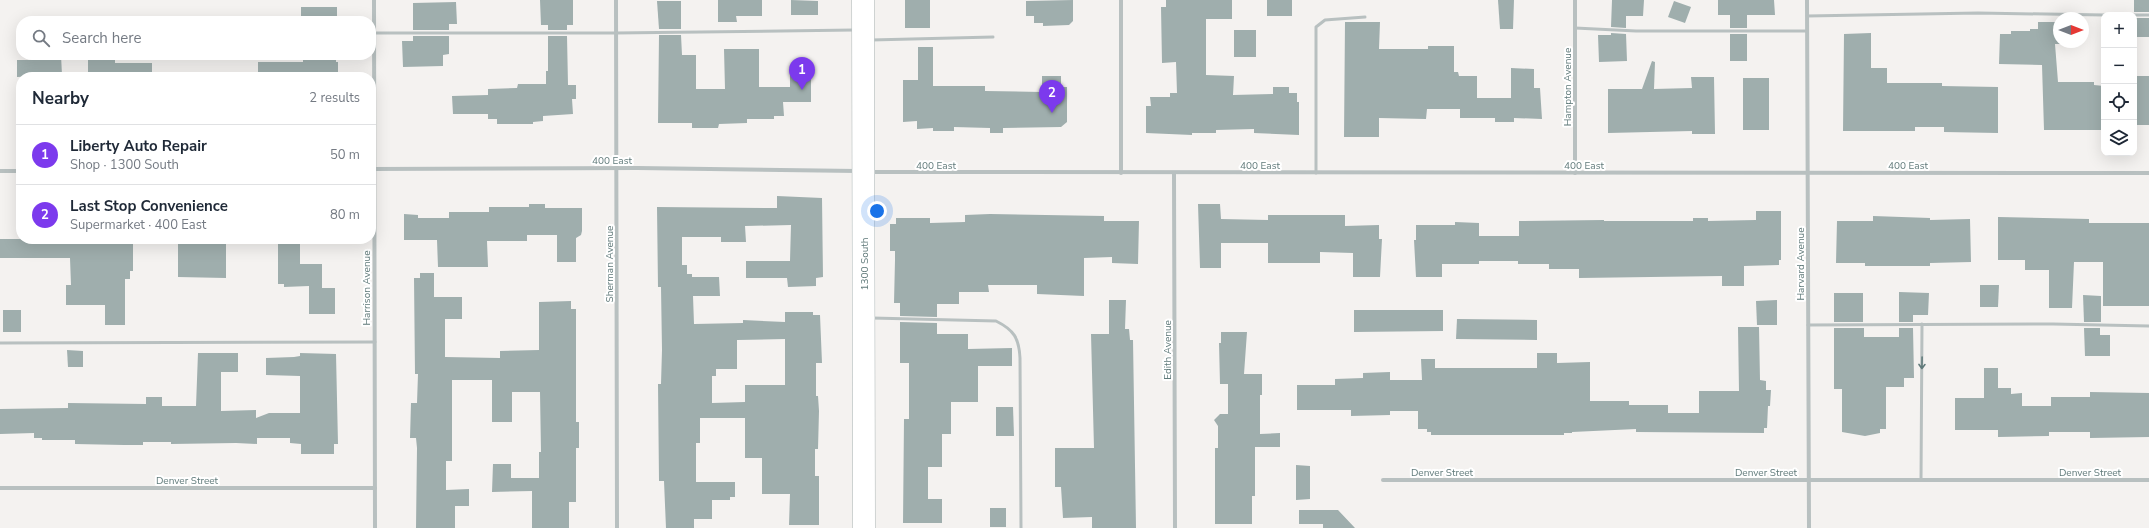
<!DOCTYPE html>
<html lang="en">
<head>
<meta charset="utf-8">
<style>
	:root { --surface:#fff; --page:#f6f6f7; --text:#1f2937; --muted:#747a83; --line:#e0e1e3; --accent:#7c3aed }
	body { margin:0; font-family:"Nunito Sans",sans-serif; background:var(--page); color:var(--text) }
	.controls { position:absolute; right:12px; top:12px; display:grid; overflow:hidden; border-radius:8px; box-shadow:0 4px 16px #0002 }
	.controls button { width:36px; height:36px; display:grid; place-items:center; padding:0; border:0; border-bottom:1px solid var(--line); background:var(--surface); color:var(--text); font:20px sans-serif }
	.compass { position:absolute; left:2053px; top:12px; width:36px; height:36px; border-radius:50%; background:var(--surface); box-shadow:0 4px 16px #0002; rotate:90deg }
	.you { position:absolute; left:877px; top:211px; width:14px; height:14px; margin:-10px; border:3px solid #fff; border-radius:50%; background:#1a73e8; box-shadow:0 0 0 6px #1a73e833 }
	.badge { display:grid; place-items:center; width:26px; height:26px; border-radius:50%; background:var(--accent); color:#fff; font-size:13px; font-weight:700 }
	.pin { position:absolute; translate:-50% -33px; filter:drop-shadow(0 1px 2px #0008) }
	.pin::after { content:''; position:absolute; top:21px; width:14px; height:12px; background:inherit; clip-path:polygon(0 0,100% 0,50% 100%) }
	.list { margin:0; padding:0; list-style:none }
	h2 { display:flex; justify-content:space-between; align-items:center; height:52px; margin:0; padding:0 16px; font-size:17px }
	h2 small { font-size:13px; font-weight:400; color:var(--muted) }
	.list li { display:grid; grid-template-columns:26px 1fr auto; gap:12px; align-items:center; box-sizing:border-box; height:60px; padding:0 16px; border-top:1px solid var(--line) }
	.list b { display:block; font-size:15px; white-space:nowrap }
	.list p { margin:0; font-size:13px; white-space:nowrap; color:var(--muted) }
	.list em { font-size:13px; font-style:normal; color:var(--muted) }
	.icon { flex:none; width:22px; height:22px; fill:none; stroke:currentColor; stroke-width:2; stroke-linecap:round; stroke-linejoin:round }
	.map { position:relative; flex:none; width:2149px; height:528px; overflow:hidden }
	.search { position:absolute; background:var(--surface); box-shadow:0 4px 16px #0002; left:16px; top:16px; width:360px; height:44px; display:flex; align-items:center; gap:10px; box-sizing:border-box; padding:0 14px; border-radius:16px; color:var(--muted); font-size:15px }
	.panel { position:absolute; background:var(--surface); box-shadow:0 4px 16px #0002; left:16px; top:72px; width:360px; height:172px; border-radius:16px }
	.map>svg:first-child { display:block }
	.building { fill:#9faead; fill-rule:evenodd }
	.lines { fill:none; stroke-linecap:round; stroke-linejoin:round }
	.secondary-casing { stroke:#abb5b5; stroke-width:23 }
	.lane { stroke:#b8c0c0; stroke-width:3 }
	.street { stroke:#b8c0c0; stroke-width:4 }
	.secondary { stroke:#fff; stroke-width:22 }
	.oneway { stroke:#607a7a }
	.labels { text-anchor:middle; stroke-width:4; stroke-linejoin:round; paint-order:stroke }
	.street-label { font-size:10px; fill:#607a7a; stroke:#fff }
</style>
</head>
<body>
<div class="map">
<svg width="2149" height="528" viewBox="0 0 2149 528">
	<rect width="100%" height="100%" fill="#f4f2f0"/>
	<g class="building">
		<path d="M540 0H573V25H567V30H548V25H541Z"/>
		<path d="M718 0H762V16H736L737 22H718Z"/>
		<path d="M791 0 818 1V15H791Z"/>
		<rect x="905" y="0" width="25" height="28"/>
		<path d="M1073 0V21L1069 25 1043 26V23H1034V16H1026V1Z"/>
		<path d="M1166 0H1232V19H1206V75L1234 76 1233 95 1273 94V87H1289V93H1297V102H1299V135L1254 133V129L1216 130V133H1192V135L1146 133V106H1151L1150 97H1170V93H1177L1176 62 1162 63 1161 7H1166Z"/>
		<rect x="1267" y="0" width="25" height="16"/>
		<path d="M1498 0H1514L1513 29H1500Z"/>
		<path d="M1612 0H1644L1643 16H1626V28L1611 27Z"/>
		<path d="M1718 0H1774L1775 15H1747V28H1730V15H1718Z"/>
		<rect x="2134" y="0" width="15" height="12"/>
		<path d="M657 1H681V29H659Z"/>
		<path d="M1674 1 1691 7 1685 23 1668 17Z"/>
		<path d="M456 2 457 24H449V30H413V3Z"/>
		<rect x="301" y="7" width="36" height="14"/>
		<rect x="2134" y="18" width="15" height="19"/>
		<path d="M1345 22H1380L1379 49H1428V46H1454V72H1458L1459 76H1477V98H1511V68L1534 69V88H1540L1542 119 1514 118V122H1495V118H1460V109H1427L1426 119 1379 118V137H1344Z"/>
		<path d="M2038 22H2059V42H2068V44H2055L2058 82H2094V85L2104 86V130H2044L2042 65 1999 64 2000 34H2011V31H2030V29H2038Z"/>
		<rect x="1234" y="30" width="22" height="27"/>
		<path d="M1611 33 1626 34 1627 61 1599 62 1598 35H1611Z"/>
		<path d="M1871 33V68H1887V83H1942V86L1998 87V133L1944 132V127H1915V131H1843L1844 34Z"/>
		<rect x="1730" y="34" width="17" height="27"/>
		<path d="M659 35H681L682 55H696V89H725L724 49H759V87H790V74H811V102H783L784 116H774V119H747V123L719 124 718 128H692V123H658Z"/>
		<path d="M413 36H449V54L443 55V66L403 67 402 41H413Z"/>
		<path d="M548 36H567L568 85H576V99H572L573 114 543 116V121L533 122V124H497V119H488V114H453L452 96 488 95V89L517 88 518 84H546V71H548Z"/>
		<path d="M918 47H933V86H985V91L1042 92V76H1061V87H1067V122L1061 127 1003 128V133H990V128L954 127V131H933V128L917 129V121L903 122V80H918Z"/>
		<path d="M36 55H61L62 75 17 77V60H36Z"/>
		<path d="M88 55H115V63H152V77H88Z"/>
		<path d="M303 55H336V62H338V77H258V62H303Z"/>
		<path d="M1652 61 1655 62 1654 89 1692 88 1691 77H1714L1715 134H1692V131L1608 133V89H1642Z"/>
		<rect x="2135" y="76" width="14" height="49"/>
		<rect x="1743" y="78" width="26" height="52"/>
		<path d="M777 196 822 198 823 277 816 278V286L788 287 787 278H746V261H790L791 225 745 226 746 242H721V237H682V265H687V274H692V277H719L720 296H693L694 324 743 323V320L785 322V312H813V315H820L822 363H816V396H818L819 411 818 449H815V476H819V525H789L790 494H762V458H745V418H700V443H696V482H735V497H730V500H712V519H694V528H666L664 481H659L658 384H661L662 350 661 287H658L657 207 777 208ZM785 339V385H745V402L712 403V376H716V369H737V340Z"/>
		<path d="M529 204H545V208H582V231L581 235 576 238V262H557V235H527V241H487L488 267H438L437 240H404V214L418 215V218H449V212H489V207H529Z"/>
		<path d="M1198 204H1220L1221 219 1268 220V215H1345V226L1379 225V239H1382L1380 277H1353V253L1320 252V263H1268V243H1221V268H1200Z"/>
		<path d="M1756 211H1781V260H1779V265L1744 266V286H1722V276L1579 278V269H1549V264H1518V261H1479V264H1442V277H1416L1414 240H1416V225H1455V222L1479 223V236H1519V221L1604 220V221H1693V218H1708V221L1756 220Z"/>
		<path d="M990 214 1104 216V221H1139L1138 264 1112 263V257L1084 258V296L1037 294V285H988L989 292H959V304H937V317L900 316V303H894L895 260V251H890V224H896V218H930V223L965 222V215Z"/>
		<path d="M1873 216 1930 218V220L1970 219 1971 262 1930 263V266H1865V263H1836L1837 221H1873Z"/>
		<path d="M1998 217 2089 219V223H2149V306H2103V262H2074L2072 308H2049V270H2025V260H1998Z"/>
		<path d="M0 239H133V271H130V279H125V325H105V305H66V285H71L70 258H0Z"/>
		<path d="M178 239H226V278L178 277Z"/>
		<path d="M278 239H300V264H322V288H335V314H309V286L284 287V284H278Z"/>
		<path d="M420 273H434V297H462V319H445V357L500 358V351L539 350V302L571 301V309H576V422H579V448H576V502H569V528H532V491L492 492 493 464H511V478H539V452H541L540 392H512V422H492V380H452V461H446V490L469 489V506H455V528H416L417 448 416 438H410L411 403H417L418 374H415L414 278H420Z"/>
		<path d="M1980 285H1999L1998 307H1980Z"/>
		<path d="M1899 292 1929 293 1928 315H1913V322H1899Z"/>
		<rect x="1834" y="293" width="29" height="29"/>
		<path d="M2083 295 2101 296V322H2084Z"/>
		<path d="M1109 300H1126L1125 329H1129L1130 340H1133L1136 528H1092V517L1063 518 1061 487H1055V448H1094L1091 334H1109Z"/>
		<path d="M1777 300V325H1757L1756 301Z"/>
		<rect x="3" y="310" width="18" height="22"/>
		<path d="M1354 310H1443V331L1354 332Z"/>
		<path d="M1457 319 1537 320V340L1456 339Z"/>
		<path d="M900 322 937 323V334H968V349L1012 348V366H978V402H951V434H942V467H928V499H942V523H903L904 419H909V363H900Z"/>
		<path d="M1738 327H1759L1760 380 1766 381V390H1771L1770 406H1768L1767 428H1764V433L1636 432V429L1572 432V433H1564V435H1431V432H1427V429H1418V411H1390V415L1351 416V410H1297V385H1335V379L1363 378V373L1390 372V380H1422L1421 359H1435V368H1537V353H1557V363L1590 362V401H1629V405H1668V413H1699V391H1739Z"/>
		<path d="M1834 328H1864V337H1899V328H1913L1914 378H1904V387H1886V429H1880V433L1865 436 1842 432V389H1834Z"/>
		<path d="M2084 328H2100V335H2110V356H2085Z"/>
		<path d="M1221 332H1247L1244 374H1262V395H1260V434L1280 433V447H1255V496H1252V524H1215V448H1218V426L1214 420 1220 414H1228V384H1220L1219 343H1221Z"/>
		<path d="M67 350 83 351V367H68Z"/>
		<path d="M198 353H238V372H221V411L256 410V418L269 413H300V376L266 375V358L294 357 300 356V353L336 354 338 444H334V454H301V444L290 443V438H257V444L236 443 171 444V442H143V445H124L75 444V440H42V438H34V433L0 434V409L68 408V403L146 404V397H162V406H196Z"/>
		<path d="M1984 368H1998V388H2011V394L2022 393V406H2051V397H2090V392L2149 393V437L2090 438V432H2049V436L1998 437V430H1955V398H1984Z"/>
		<path d="M996 407H1013L1014 436H996Z"/>
		<path d="M1296 465 1310 466V499L1296 500Z"/>
		<rect x="990" y="508" width="16" height="19"/>
		<path d="M1299 510H1338L1355 528H1323V524H1299Z"/>
	</g>
	<g class="lines">
		<g class="secondary-casing">
			<path id="secondary" d="M863 0 864 528"/>
		</g>
		<g class="lane">
			<path d="M2134 15H2149"/>
			<path d="M1807 16 1978 13 2104 15"/>
			<path d="M1575 28 1636 31H1807"/>
			<path d="M374 33H616L854 30"/>
			<path d="M871 40 993 37"/>
			<path d="M1316 173V27L1325 20 1365 17"/>
			<path d="M872 318 996 321C1014 330 1019 338 1020 358L1021 528"/>
			<path d="M1808 325 2053 324 2149 326"/>
			<path d="M0 343 375 342"/>
			<path d="M1921 480 1922 324"/>
		</g>
		<g class="street">
			<path d="M374 0 375 528"/>
			<path d="M616 0 617 528"/>
			<path d="M1121 0V173"/>
			<path d="M1575 0V173"/>
			<path d="M1807 0 1809 528"/>
			<path d="M371 169 637 168 857 171"/>
			<path d="M0 171H21"/>
			<path d="M869 172 2149 173"/>
			<path d="M1174 173 1175 528"/>
			<path d="M1383 480H2149"/>
			<path d="M0 488H375"/>
		</g>
		<use href="#secondary" class="secondary"/>
	</g>
	<defs><path id="oneway-shaft" d="M-6 0H5M1.5-3L5.5 0L1.5 3" fill="none" stroke-width="1.6" stroke-linecap="round" stroke-linejoin="round"/></defs>
	<use class="oneway" href="#oneway-shaft" transform="translate(1922 363) rotate(91)"/>
	<g class="labels">
		<g class="street-label">
			<text transform="translate(1567 87) rotate(-90)" y="4">Hampton Avenue</text>
			<text x="612" y="164">400 East</text>
			<text x="936" y="169">400 East</text>
			<text x="1260" y="169">400 East</text>
			<text x="1584" y="169">400 East</text>
			<text x="1908" y="169">400 East</text>
			<text transform="translate(609 264) rotate(-90)" y="4">Sherman Avenue</text>
			<text transform="translate(864 264) rotate(-90)" y="4">1300 South</text>
			<text transform="translate(1800 264) rotate(-90)" y="4">Harvard Avenue</text>
			<text transform="translate(366 288) rotate(-90)" y="4">Harrison Avenue</text>
			<text transform="translate(1167 350) rotate(-90)" y="4">Edith Avenue</text>
			<text x="1442" y="476">Denver Street</text>
			<text x="1766" y="476">Denver Street</text>
			<text x="2090" y="476">Denver Street</text>
			<text x="187" y="484">Denver Street</text>
		</g>
	</g>
</svg>
<div class="controls">
<button>+</button>
<button>−</button>
<button><svg class="icon" aria-label="locate" viewBox="0 0 24 24"><circle cx="12" cy="12" r="6"/><path d="M12 2v4M12 18v4M2 12h4M18 12h4"/></svg></button>
<button><svg class="icon" aria-label="layers" viewBox="0 0 24 24"><path d="M12 4l9 5-9 5-9-5zM3 14l9 5 9-5"/></svg></button>
</div>
<svg class="compass" viewBox="-18 -18 36 36"><path d="M0-13l5 13h-10z" fill="#e53935"/><path d="M0 13l5-13h-10z" fill="#747a83"/></svg>
<div class="you"></div>
<div class="pin badge" style="left:802px;top:90px">1</div>
<div class="pin badge" style="left:1052px;top:113px">2</div>
<div class="search"><svg class="icon" aria-label="search" viewBox="0 0 24 24"><circle cx="10" cy="10" r="6"/><path d="M15 15l6 6"/></svg>Search here</div>
<section class="panel">
<h2>Nearby<small>2 results</small></h2>
<ul class="list">
<li><span class="badge">1</span><div><b>Liberty Auto Repair</b><p>Shop · 1300 South</p></div><em>50 m</em></li>
<li><span class="badge">2</span><div><b>Last Stop Convenience</b><p>Supermarket · 400 East</p></div><em>80 m</em></li>
</ul>
</section>
</div>
</body>
</html>
